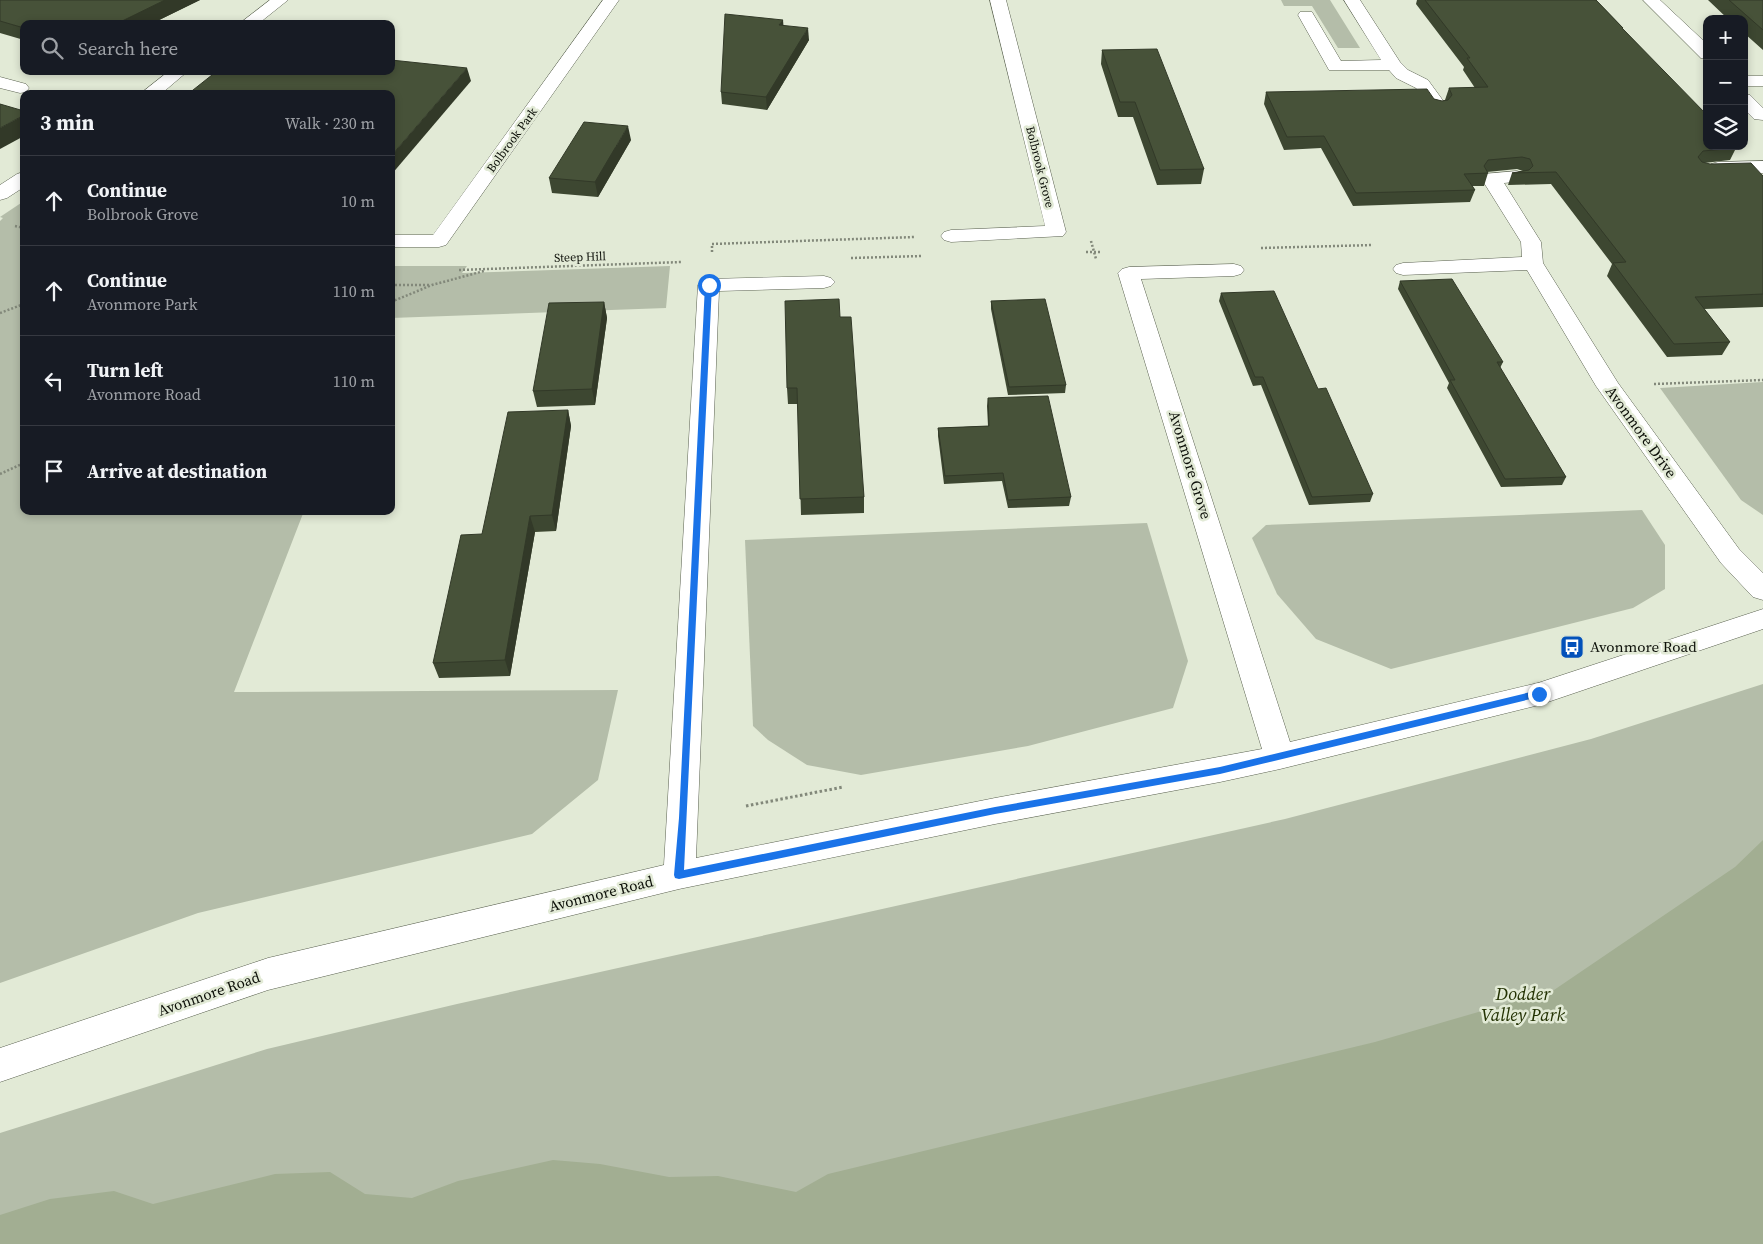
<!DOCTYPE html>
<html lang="en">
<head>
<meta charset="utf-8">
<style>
	:root { --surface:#171b24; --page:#20242c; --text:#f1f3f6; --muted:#9ea1a6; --line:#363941 }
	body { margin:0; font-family:"Source Serif 4",serif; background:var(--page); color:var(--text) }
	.controls { position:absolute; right:15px; top:15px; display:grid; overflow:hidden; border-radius:10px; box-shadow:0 2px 8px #0003 }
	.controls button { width:45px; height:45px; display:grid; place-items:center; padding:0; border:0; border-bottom:1px solid var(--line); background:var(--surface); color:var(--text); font:25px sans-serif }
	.stop { position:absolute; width:15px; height:15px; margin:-11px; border:4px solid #1a73e8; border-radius:50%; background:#fff }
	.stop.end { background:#1a73e8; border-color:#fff; box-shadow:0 1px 5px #0008 }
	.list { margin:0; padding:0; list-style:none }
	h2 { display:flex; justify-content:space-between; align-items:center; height:65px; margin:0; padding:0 20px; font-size:21px }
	h2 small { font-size:16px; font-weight:400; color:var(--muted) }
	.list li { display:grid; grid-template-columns:32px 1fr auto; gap:15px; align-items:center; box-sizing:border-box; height:90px; padding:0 20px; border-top:1px solid var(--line) }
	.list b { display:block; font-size:19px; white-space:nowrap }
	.list p { margin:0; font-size:16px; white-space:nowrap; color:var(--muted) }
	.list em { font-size:16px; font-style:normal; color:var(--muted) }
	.icon { flex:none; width:28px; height:28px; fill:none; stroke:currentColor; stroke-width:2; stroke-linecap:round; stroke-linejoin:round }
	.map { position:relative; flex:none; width:1763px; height:1244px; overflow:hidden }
	.search { position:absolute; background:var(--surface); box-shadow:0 2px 8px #0003; left:20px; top:20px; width:375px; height:55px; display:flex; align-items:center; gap:12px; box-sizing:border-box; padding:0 18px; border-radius:10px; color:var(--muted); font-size:19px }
	.panel { position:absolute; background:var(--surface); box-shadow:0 2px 8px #0003; left:20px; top:90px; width:375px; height:425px; border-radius:10px }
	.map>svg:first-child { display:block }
	.green { fill:#b4bda9 }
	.forest { fill:#a2ae92 }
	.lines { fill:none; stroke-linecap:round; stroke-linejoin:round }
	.minor-casing { stroke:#5a6150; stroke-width:1 }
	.path-far1 { stroke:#82887a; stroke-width:2.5; stroke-dasharray:2 2; stroke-linecap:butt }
	.path { stroke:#82887a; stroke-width:3; stroke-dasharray:2.5 2.5; stroke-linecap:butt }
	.minor { fill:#fff; fill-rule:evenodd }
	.wall { fill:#3d4731 }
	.shaded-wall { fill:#323928 }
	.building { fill:#475239; stroke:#323928 }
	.route { fill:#1a73e8 }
	.labels { text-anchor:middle; stroke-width:5; stroke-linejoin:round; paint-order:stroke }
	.far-street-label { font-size:12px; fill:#0c0f08; stroke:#e2ead6 }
	.street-label { font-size:15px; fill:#0c0f08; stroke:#e2ead6 }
	.poi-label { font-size:15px; fill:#0c0f08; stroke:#e2ead6; text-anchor:start }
	.near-park-label { font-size:18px; font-style:italic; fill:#233203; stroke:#e2ead6 }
</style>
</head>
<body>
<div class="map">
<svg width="1763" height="1244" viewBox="0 0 1763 1244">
	<rect width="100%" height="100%" fill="#e2ead6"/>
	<g class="green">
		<path d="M1281 0H1330L1360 48H1338L1312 6H1284Z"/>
		<path d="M24 201V511H304L234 692 618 690 598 780 532 834 198 913 0 983V221L3 218 0 217Z"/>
		<path d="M391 266H467L462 273 670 266 666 308 391 318Z"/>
		<path d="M1763 382V515L1741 500 1660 388Z"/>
		<path d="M1642 510 1665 545V589L1633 608 1391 669 1316 639 1277 594 1252 538 1266 525Z"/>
		<path d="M1147 523 1188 661 1173 708 1028 746 861 775 807 765 768 740 753 726 745 540Z"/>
		<path d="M1763 684V1244H0V1133L267 1049 457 1004 1285 819 1591 739Z"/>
	</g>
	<path class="forest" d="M1763 840V1244H0V1215L50 1199 114 1191 153 1204 275 1174 330 1172 365 1194 412 1198 458 1181 553 1160 600 1164 669 1177 718 1176 796 1192 828 1174 1375 1042 1554 990 1735 867Z"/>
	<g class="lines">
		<g class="minor-casing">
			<g id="minor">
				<path d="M270 0H288L258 24H239Z"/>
				<path d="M603 0H619L446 245 439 247H391V235H433Z"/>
				<path d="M990 0H1006L1066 232 1063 236 951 242 944 240 941 236 944 232 951 230 1045 226Z"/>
				<path d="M1344 0H1360L1400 62 1408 70 1428 80 1447 106 1444 110 1438 111 1432 110 1416 88 1396 78 1389 70H1329L1298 15 1300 12H1312L1341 61 1381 60Z"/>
				<path d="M1643 0H1660L1707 44V59L1701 58Z"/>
				<path d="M169 71H188L161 94H140Z"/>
				<rect x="1744" y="76" width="19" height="10"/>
				<path d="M0 77 26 84 29 88 26 92 20 93 0 88Z"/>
				<path d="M1744 94 1750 95 1763 108V120L1754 119 1744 109Z"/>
				<path d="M1763 161V173L1718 174 1711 172 1708 168 1711 164 1718 162Z"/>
				<path d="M1517 171 1524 173 1527 177 1524 181 1504 183 1541 242 1543 263 1618 383 1739 549 1763 573V600L1753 597 1721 563 1596 386 1527 270 1403 275 1396 273 1393 269 1396 265 1403 263 1522 257 1521 242 1481 178 1484 174Z"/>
				<path d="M24 172V187L7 198 0 200V185L17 174Z"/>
				<path d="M1234 264 1241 266 1244 270 1241 274 1234 276 1141 279 1290 742 1538 683 1763 609V629L1539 705 1280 769 1220 782 995 824 679 889 268 990 0 1082V1048L268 958 664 865 698 285 701 280 709 279 824 276 831 278 835 282 831 286 824 288 719 291 696 858 995 798 1262 749 1118 273 1122 269 1129 267Z"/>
			</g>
		</g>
		<g class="path-far1">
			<path d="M15 226 24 228"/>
			<path d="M1091 241 1096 259"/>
			<path d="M1261 248 1373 245"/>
			<path d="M712 252V244L915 237"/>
			<path d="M1086 252H1100"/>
			<path d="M851 258 922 256"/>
			<path d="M459 270 682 262"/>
			<path d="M391 285H431"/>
			<path d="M391 302 432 285 484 271"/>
			<path d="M0 313 24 304"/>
			<path d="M1654 384 1763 380"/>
			<path d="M0 474 24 463"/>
		</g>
		<path class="path" d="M746 806 843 787"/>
		<use href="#minor" class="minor"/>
	</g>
	<g class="wall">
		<path d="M0 0H200L151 24H24V40L0 33Z"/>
		<path d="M1417 0H1596L1623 28V29L1736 148 1730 160 1704 163 1763 176V307L1704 309 1730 342 1722 355 1667 357 1607 276 1612 264 1551 184 1508 185 1512 173 1523 171 1517 169 1487 172 1488 173 1484 186H1472L1475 190 1470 202 1353 206 1321 148 1284 150 1264 104 1266 92 1434 99 1442 101 1445 100 1449 88H1475L1463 70 1464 67 1416 4Z"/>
		<path d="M1708 0H1763V50L1744 33V19H1728Z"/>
		<path d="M783 20V25L809 40 767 110 722 104 721 92Z"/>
		<path d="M1102 50 1204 169 1201 184 1157 185 1133 117H1118L1101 64Z"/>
		<path d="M631 140 598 197 552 193 549 178Z"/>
		<path d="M1400 281 1503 362 1500 368 1566 477 1562 485 1501 487 1447 388 1449 383 1398 289Z"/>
		<path d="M1221 293 1318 389 1373 494 1370 502 1309 505 1261 385 1253 386 1219 301Z"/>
		<path d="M991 301 1066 385 1065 393 1008 395 991 309Z"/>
		<path d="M604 302 607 318 595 405 537 407 533 391Z"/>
		<path d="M840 317 864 497V513L801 515 798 404H788L787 388Z"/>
		<path d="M988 398 1071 497 1069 506 1008 508 1002 481 944 484 938 436V428L988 426 987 406Z"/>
		<path d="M568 410 571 426 556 531 535 532 510 676 439 678 433 663Z"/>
	</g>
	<g class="shaded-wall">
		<path d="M165 0H200L151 24H116Z"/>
		<path d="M783 20 784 32 779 25Z"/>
		<path d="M808 28 809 40 767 110 766 97Z"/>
		<path d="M467 68 471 81 391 175V156Z"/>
		<path d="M24 115V136L0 149V128Z"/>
		<path d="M628 126 631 140 598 197 595 182Z"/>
		<path d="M604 302 607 318 595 405 592 389Z"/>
		<path d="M568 410 571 426 556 531 552 515Z"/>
		<path d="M530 516 535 532 510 676 505 660Z"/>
	</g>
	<g class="building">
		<path d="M0 0H165L116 24H24V28L0 21Z"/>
		<path d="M1425 0H1596L1623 28H1622L1707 115V146H1734L1736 148 1703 151 1698 157 1702 162 1710 164 1751 163 1763 176V294L1695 297 1730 342 1674 344 1613 263 1626 262 1556 172 1512 173 1529 170 1533 166 1530 159 1522 157 1488 160 1484 166 1488 173 1464 174 1475 190 1356 193 1324 136 1287 137 1266 92 1427 89 1434 99 1442 101 1448 100 1452 95 1449 88 1488 87 1467 58H1470Z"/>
		<path d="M1729 0H1763V30Z"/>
		<path d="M725 14 783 20 779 25 808 28 766 97 721 92Z"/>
		<path d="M1157 49 1204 169 1160 170 1135 102H1120L1102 50Z"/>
		<path d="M391 60 467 68 391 156V94H188L217 71H391Z"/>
		<path d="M0 104 24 111V115L0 128Z"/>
		<path d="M584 122 628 126 595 182 549 178Z"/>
		<path d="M1452 279 1503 362H1497L1566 477 1505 479 1450 380H1455L1400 281Z"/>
		<path d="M1274 291 1318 389 1326 388 1373 494 1312 497 1263 377H1255L1221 293Z"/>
		<path d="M839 299 840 317H851L864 497 800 499 797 388H787L785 301Z"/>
		<path d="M1045 299 1066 385 1009 387 991 301Z"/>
		<path d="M604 302 592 389 533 391 549 303Z"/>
		<path d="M1048 396 1071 497 1008 500 1003 473 945 476 938 428 989 426 988 398Z"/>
		<path d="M568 410 552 515 530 516 505 660 433 663 461 535 482 534 508 412Z"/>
	</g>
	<path class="route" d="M709 283 712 285 684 870 995 807 1220 767 1539 690 1543 694 1539 697 1220 774 995 814 679 879 675 878 674 875 679 818 705 285Z"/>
	<defs>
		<g id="bus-square" transform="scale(1.25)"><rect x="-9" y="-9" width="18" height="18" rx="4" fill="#0351ba" stroke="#e2ead6"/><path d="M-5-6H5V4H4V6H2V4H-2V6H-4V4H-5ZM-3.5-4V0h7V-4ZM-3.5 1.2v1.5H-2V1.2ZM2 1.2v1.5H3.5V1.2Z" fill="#fff"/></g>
	</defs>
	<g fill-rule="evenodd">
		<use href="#bus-square" x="1572" y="647"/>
	</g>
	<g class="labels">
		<g class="far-street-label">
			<text transform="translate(512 140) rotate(-54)" y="4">Bolbrook Park</text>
			<text transform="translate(1040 167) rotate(76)" y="4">Bolbrook Grove</text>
			<text transform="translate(580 257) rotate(-2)" y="4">Steep Hill</text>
		</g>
		<g class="street-label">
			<text transform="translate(1641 432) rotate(54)" y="5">Avonmore Drive</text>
			<text transform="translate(1190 465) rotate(73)" y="5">Avonmore Grove</text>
			<text transform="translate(601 894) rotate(-14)" y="5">Avonmore Road</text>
			<text transform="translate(209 994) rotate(-19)" y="5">Avonmore Road</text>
		</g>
		<g class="poi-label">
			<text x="1590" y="652">Avonmore Road</text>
		</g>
		<g class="near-park-label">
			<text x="1523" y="1000">Dodder<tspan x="1523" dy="21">Valley Park</tspan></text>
		</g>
	</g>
</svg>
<div class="controls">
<button>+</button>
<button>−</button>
<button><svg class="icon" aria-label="layers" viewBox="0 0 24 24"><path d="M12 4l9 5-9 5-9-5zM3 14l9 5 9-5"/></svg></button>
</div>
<div class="stop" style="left:709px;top:285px"></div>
<div class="stop end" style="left:1539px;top:694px"></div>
<div class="search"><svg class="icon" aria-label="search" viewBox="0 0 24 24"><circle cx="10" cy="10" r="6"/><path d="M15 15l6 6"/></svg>Search here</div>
<section class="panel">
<h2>3 min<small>Walk · 230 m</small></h2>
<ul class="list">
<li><svg class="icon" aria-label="ahead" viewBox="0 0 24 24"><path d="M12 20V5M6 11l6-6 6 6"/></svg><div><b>Continue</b><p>Bolbrook Grove</p></div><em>10 m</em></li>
<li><svg class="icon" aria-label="ahead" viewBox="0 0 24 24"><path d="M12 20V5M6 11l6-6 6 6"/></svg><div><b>Continue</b><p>Avonmore Park</p></div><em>110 m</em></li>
<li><svg class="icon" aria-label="left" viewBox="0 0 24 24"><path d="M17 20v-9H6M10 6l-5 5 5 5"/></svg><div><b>Turn left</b><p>Avonmore Road</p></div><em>110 m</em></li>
<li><svg class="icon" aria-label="arrive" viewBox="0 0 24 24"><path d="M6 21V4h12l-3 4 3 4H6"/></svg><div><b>Arrive at destination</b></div></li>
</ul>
</section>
</div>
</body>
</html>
